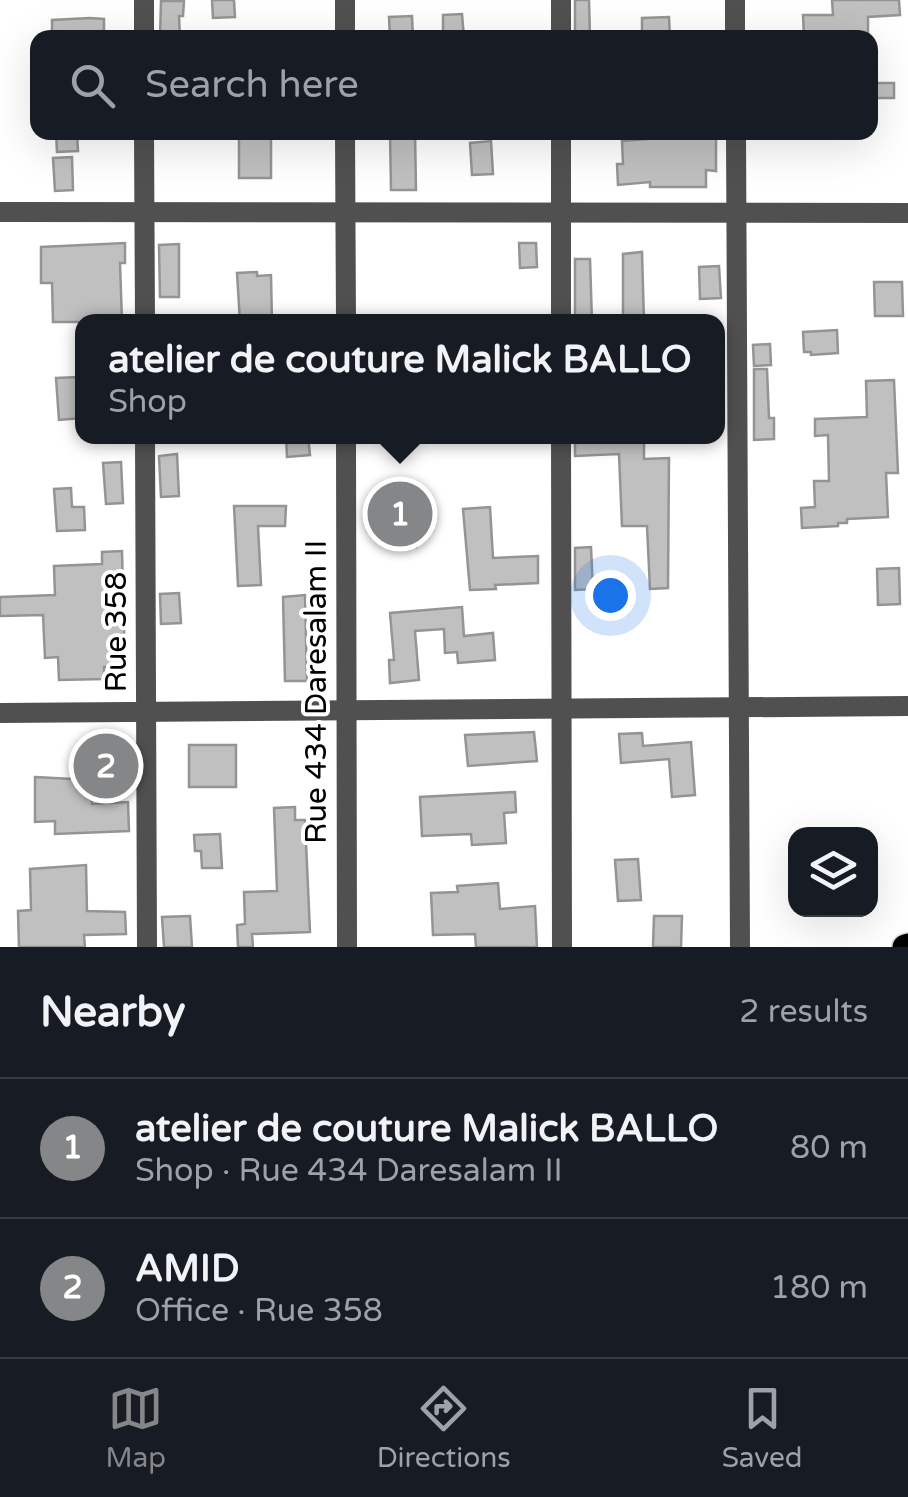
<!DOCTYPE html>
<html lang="en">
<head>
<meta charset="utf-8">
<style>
	:root { --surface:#171b24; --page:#242831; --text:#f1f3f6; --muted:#9ea1a6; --line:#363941; --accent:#858687 }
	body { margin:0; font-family:"Varela Round",sans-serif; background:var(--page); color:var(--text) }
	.controls { position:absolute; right:30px; bottom:30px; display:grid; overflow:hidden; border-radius:20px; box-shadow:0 10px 40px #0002 }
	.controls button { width:90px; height:90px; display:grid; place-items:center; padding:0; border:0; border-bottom:2px solid var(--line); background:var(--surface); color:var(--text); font:50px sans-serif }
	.you { position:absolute; left:610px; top:595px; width:35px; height:35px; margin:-25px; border:8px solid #fff; border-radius:50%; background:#1a73e8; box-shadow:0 0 0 15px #1a73e833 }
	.badge { display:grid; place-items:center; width:65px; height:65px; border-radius:50%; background:var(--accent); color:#fff; font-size:32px; font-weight:700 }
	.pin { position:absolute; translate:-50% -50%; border:5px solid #fff; box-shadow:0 2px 10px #0006 }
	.popup { position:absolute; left:75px; top:314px; width:650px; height:130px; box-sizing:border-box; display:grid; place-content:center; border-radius:20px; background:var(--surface); filter:drop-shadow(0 2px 8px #0005); font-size:32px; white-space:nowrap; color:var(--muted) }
	.popup b { font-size:38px; color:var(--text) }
	.popup::after { content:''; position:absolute; left:50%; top:100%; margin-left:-20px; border:20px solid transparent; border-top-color:var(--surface) }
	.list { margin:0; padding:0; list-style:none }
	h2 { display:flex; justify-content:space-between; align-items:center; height:130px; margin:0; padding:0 40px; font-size:42px }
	h2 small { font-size:32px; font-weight:400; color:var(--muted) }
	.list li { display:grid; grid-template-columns:65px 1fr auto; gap:30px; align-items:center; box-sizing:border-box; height:140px; padding:0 40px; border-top:2px solid var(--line) }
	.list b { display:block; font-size:38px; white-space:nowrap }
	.list p { margin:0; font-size:32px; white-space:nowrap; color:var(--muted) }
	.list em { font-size:32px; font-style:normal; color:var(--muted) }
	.icon { flex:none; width:55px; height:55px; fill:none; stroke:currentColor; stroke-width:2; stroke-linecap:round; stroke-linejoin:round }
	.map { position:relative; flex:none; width:908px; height:947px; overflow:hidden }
	.search { position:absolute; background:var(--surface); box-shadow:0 10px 40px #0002; left:30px; right:30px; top:30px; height:110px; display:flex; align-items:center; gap:25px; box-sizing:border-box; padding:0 35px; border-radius:20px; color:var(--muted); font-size:38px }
	.sheet { height:410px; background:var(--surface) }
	nav { display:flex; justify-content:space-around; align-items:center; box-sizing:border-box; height:140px; border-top:2px solid var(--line); background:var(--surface); font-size:28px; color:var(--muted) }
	nav a { display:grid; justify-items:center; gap:5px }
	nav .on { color:var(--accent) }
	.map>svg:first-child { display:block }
	.building { fill:#c0c0c0; stroke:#949494; stroke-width:2.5 }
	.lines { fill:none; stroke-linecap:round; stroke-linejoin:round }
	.major-casing { stroke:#dbdbdb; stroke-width:28 }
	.minor { stroke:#505050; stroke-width:20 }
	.major { stroke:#000; stroke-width:25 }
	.labels { text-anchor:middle; stroke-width:8; stroke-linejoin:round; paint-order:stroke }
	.street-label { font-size:30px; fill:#000; stroke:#fff }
</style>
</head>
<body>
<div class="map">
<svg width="908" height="947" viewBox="0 0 908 947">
	<rect width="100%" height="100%" fill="#fff"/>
	<g class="building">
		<path d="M212 0H234L235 17 213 18Z"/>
		<path d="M575 0H589L590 38H575Z"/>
		<path d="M832 0H899L900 15 868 17V38H804L803 15H833Z"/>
		<path d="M161 1H184L183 16H179L180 38H160Z"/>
		<path d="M462 14 464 38H443V15Z"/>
		<path d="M412 16 413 38H390L389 17Z"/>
		<path d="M669 17 670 38H642V18Z"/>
		<path d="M90 18 104 19V38H52V20Z"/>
		<rect x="870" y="83" width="24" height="15"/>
		<path d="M56 132H77L78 151 57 152Z"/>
		<rect x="239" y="132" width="32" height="46"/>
		<path d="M390 132H415L416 190H391Z"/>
		<path d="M647 132H716V171L706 170V187H650V182L618 185 617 164H623L622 141 647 139Z"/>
		<path d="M491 141 493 174 472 175 470 143Z"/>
		<path d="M72 157 73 190 55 191 53 158Z"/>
		<path d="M125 243V263H120L122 322H53L52 283H41V247Z"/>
		<path d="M519 243H536L537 267 520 268Z"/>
		<path d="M179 244V297H160L159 245Z"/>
		<path d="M642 252 644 322H623V254Z"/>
		<path d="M575 259H590L592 322H575Z"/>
		<path d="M719 266 721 298 700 299 699 267Z"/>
		<path d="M257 272V276L271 275 272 322H240L237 273Z"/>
		<path d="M874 282H902L903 316H875Z"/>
		<path d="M837 330 838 353 811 355V352H804L803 332Z"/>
		<path d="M770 344 771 365 754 366 753 345Z"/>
		<path d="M754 369H767L769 418H774V439L754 440Z"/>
		<path d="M79 377 82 418 59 420 56 378Z"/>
		<path d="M894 380 898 473H886L888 517 847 519V523H838V526L802 528 801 508 815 507 814 481H829L828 435 815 436V419L867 417 866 381Z"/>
		<path d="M286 436H308L310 455 287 457Z"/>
		<path d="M575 436H644V459L669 458 668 588 650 589 647 526H622L619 454 575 456Z"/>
		<path d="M177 454 179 496 161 497 159 456Z"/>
		<path d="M121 462 123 503 106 504 103 463Z"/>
		<path d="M71 488 72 507H84L85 530 57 531 54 489Z"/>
		<path d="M234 506H286L285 526H258L261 585 238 586Z"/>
		<path d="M415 507 416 547H394L393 508Z"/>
		<path d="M490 507 493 558 538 556V583L495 585 496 589 470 590 463 509Z"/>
		<path d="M591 547 593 589 575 590V548Z"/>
		<path d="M122 551 125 666 104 667V679L59 680 58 657 45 658 43 615 0 616V597L55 595 54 566 102 564V552Z"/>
		<path d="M899 568 900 604 878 605 877 569Z"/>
		<path d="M179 593 181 623 161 624 160 594Z"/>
		<path d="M305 595 307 681H285L283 597Z"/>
		<path d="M462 607 464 636 493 633 495 660 458 663 457 652 445 653 444 629 415 631 419 680 390 683 389 660H394L390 613Z"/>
		<path d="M534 732 537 761 468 766 465 735Z"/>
		<path d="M642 733 643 746 691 742 695 795 672 797 669 759 621 763 619 734Z"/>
		<rect x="189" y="745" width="47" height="42"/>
		<path d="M35 777 92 780V804L128 802 129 831 55 834V821L35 822Z"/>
		<path d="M515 792 516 812 504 813 506 843 472 845 471 834 422 836 420 797Z"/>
		<path d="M295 807V820H305L310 932 252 934 253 947H238L237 925 245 924 244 892 277 891 274 808Z"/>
		<path d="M220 834 222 868H202L201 851H195L194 835Z"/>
		<path d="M638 859 641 900 618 901 615 860Z"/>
		<path d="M86 865 87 911 125 912 126 934 84 935 85 947H19L18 911 31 910 30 869Z"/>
		<path d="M498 883 500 909 535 906 537 947H476L475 934 433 935 431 893 458 892 457 886Z"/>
		<path d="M190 916 192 947H164L162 917Z"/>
		<path d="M654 916H682L681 947H653Z"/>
	</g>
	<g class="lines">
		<g class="major-casing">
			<path id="major" d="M905 947 908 946"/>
		</g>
		<g class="minor">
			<path d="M144 0V38"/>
			<path d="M345 0V38"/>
			<path d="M735 0V38"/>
			<path d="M561 38V0"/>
			<path d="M144 132 145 322"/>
			<path d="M345 132 346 322"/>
			<path d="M561 132V322"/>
			<path d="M736 132 740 947"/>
			<path d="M0 212 908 213"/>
			<path d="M145 436 147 947"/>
			<path d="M346 436 347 947"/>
			<path d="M561 436 562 947"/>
			<path d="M0 713 908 706"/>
		</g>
		<use href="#major" class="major"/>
	</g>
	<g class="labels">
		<g class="street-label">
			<text transform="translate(116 632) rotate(-90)" y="10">Rue 358</text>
			<text transform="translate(316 692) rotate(-90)" y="10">Rue 434 Daresalam II</text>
		</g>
	</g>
</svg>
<div class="controls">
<button><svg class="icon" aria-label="layers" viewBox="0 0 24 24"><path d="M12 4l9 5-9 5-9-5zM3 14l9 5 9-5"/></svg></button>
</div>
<div class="you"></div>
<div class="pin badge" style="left:400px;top:514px">1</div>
<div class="popup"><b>atelier de couture Malick BALLO</b>Shop</div>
<div class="pin badge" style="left:106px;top:766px">2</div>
<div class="search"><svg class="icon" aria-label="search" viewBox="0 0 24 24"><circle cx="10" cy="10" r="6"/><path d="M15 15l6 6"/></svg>Search here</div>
</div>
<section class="sheet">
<h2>Nearby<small>2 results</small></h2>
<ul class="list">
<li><span class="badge">1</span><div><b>atelier de couture Malick BALLO</b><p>Shop · Rue 434 Daresalam II</p></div><em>80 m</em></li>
<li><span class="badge">2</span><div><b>AMID</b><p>Office · Rue 358</p></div><em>180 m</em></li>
</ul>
</section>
<nav>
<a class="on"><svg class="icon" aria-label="map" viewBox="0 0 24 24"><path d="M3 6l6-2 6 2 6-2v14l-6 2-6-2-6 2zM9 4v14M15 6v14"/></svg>Map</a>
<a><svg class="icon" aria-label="directions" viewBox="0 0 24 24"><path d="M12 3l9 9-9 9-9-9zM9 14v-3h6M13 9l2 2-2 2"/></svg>Directions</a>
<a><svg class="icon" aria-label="saved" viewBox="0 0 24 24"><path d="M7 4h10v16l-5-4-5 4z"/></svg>Saved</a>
</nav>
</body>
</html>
